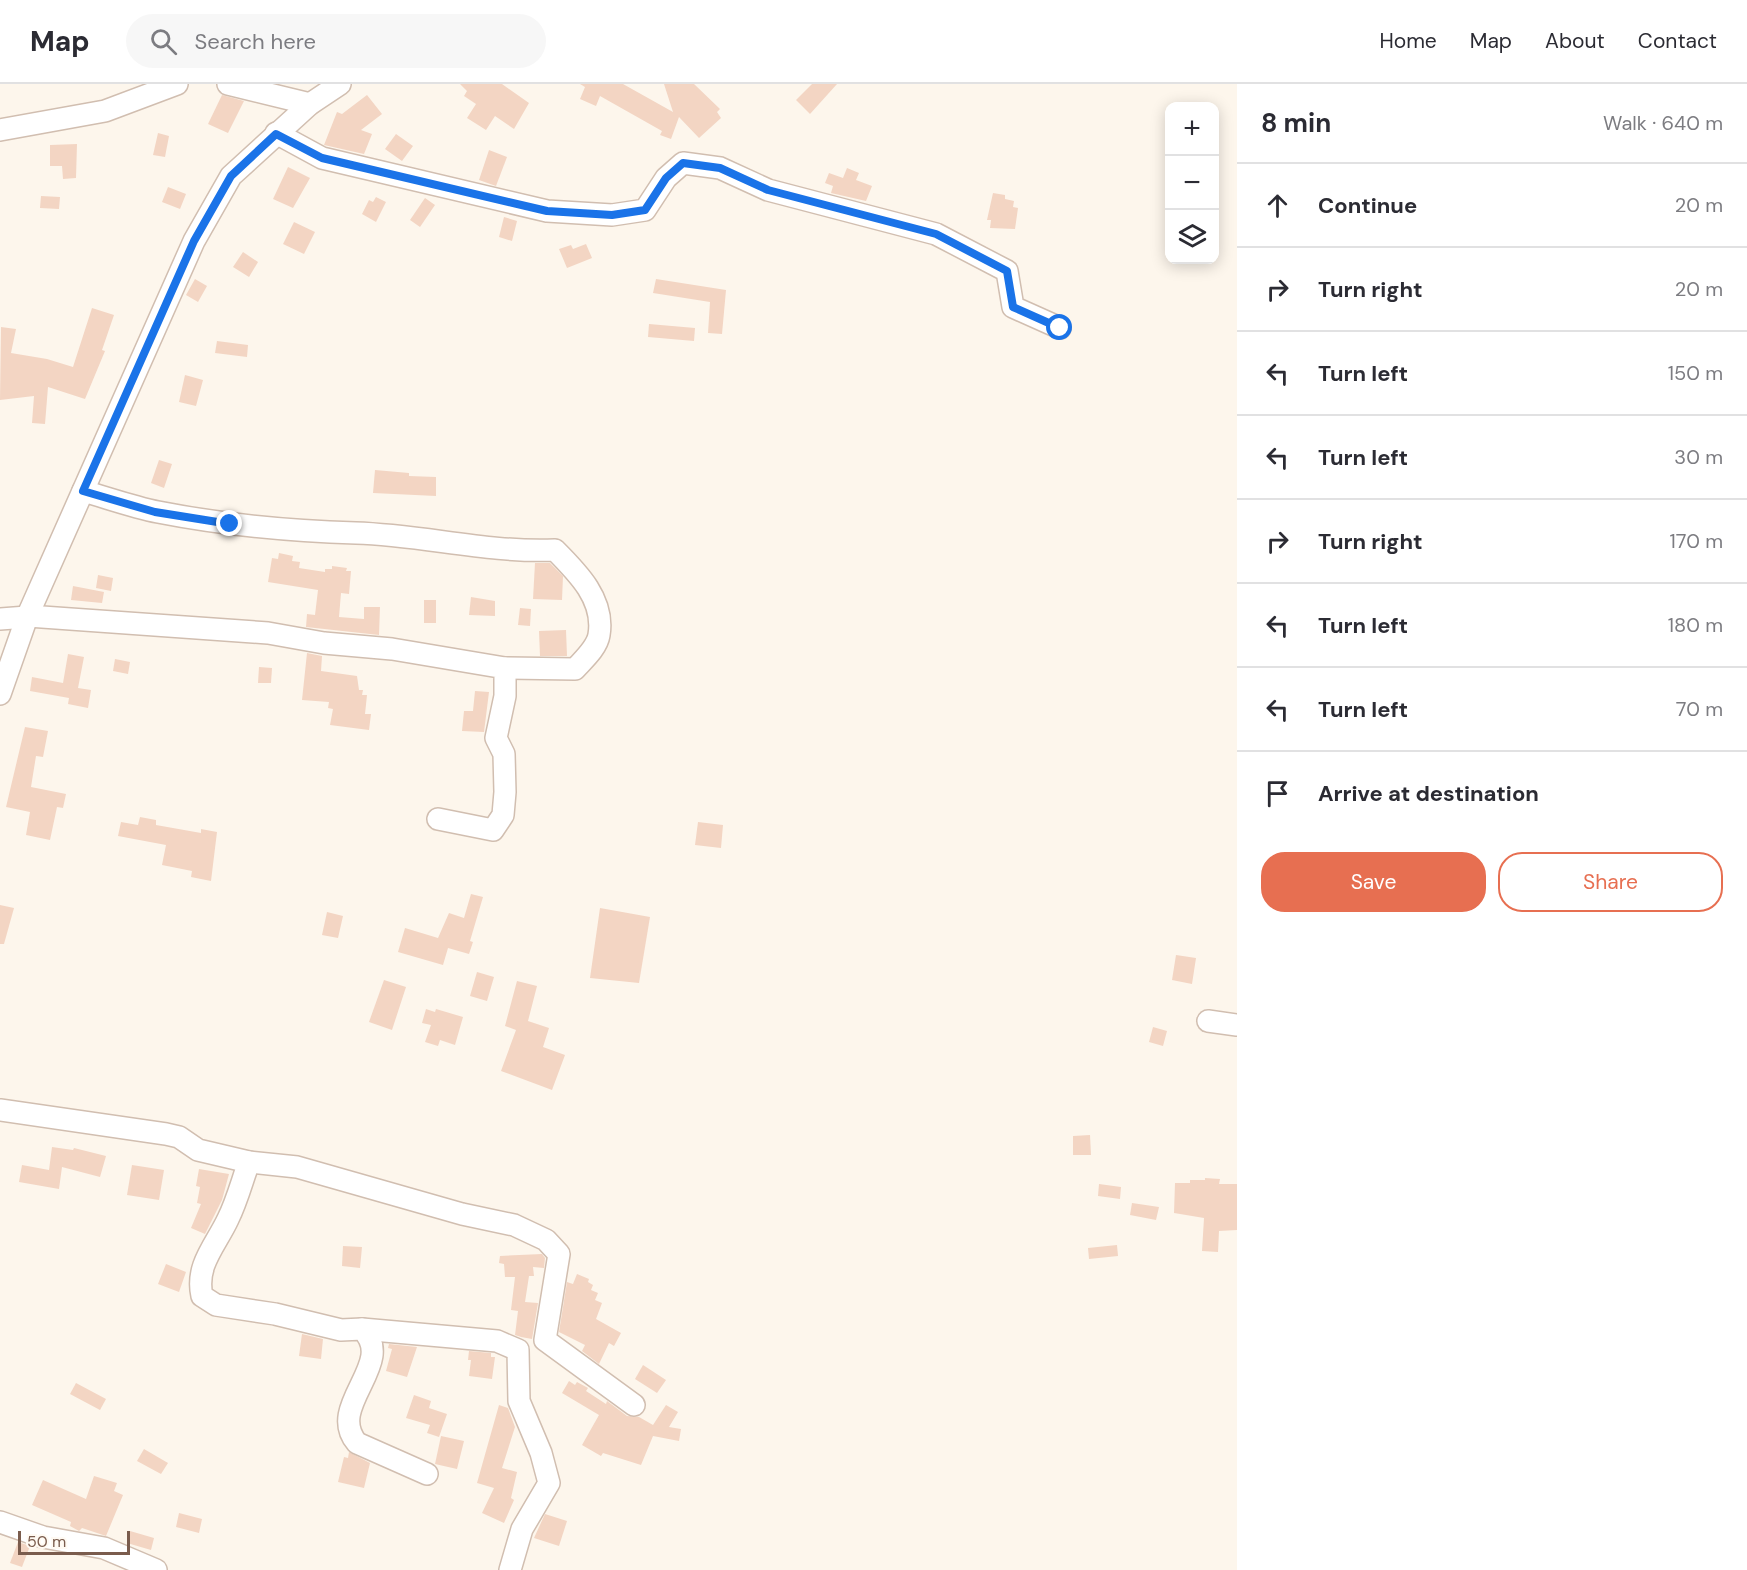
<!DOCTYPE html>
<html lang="en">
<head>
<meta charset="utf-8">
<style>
	:root { --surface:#fff; --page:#f7f7f7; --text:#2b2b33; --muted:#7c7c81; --line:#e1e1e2; --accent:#e76f51 }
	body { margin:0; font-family:"DM Sans",sans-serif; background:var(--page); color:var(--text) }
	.controls { position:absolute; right:18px; top:18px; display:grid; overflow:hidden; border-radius:12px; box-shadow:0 3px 15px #0003 }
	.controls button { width:54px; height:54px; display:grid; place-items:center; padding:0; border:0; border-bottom:2px solid var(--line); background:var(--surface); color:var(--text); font:30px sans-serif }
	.scale { position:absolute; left:18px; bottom:15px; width:112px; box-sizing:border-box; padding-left:6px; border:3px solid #7a5c4d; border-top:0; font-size:16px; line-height:21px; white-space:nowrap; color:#7a5c4d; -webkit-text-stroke:4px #fffaf3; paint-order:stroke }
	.stop { position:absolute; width:18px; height:18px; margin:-14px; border:4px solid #1a73e8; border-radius:50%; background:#fff }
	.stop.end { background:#1a73e8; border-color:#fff; box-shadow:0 2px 6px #0008 }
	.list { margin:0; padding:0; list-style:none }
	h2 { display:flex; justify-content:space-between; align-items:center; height:78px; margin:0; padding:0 24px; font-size:26px }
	h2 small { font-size:20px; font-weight:400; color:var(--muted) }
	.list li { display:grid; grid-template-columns:39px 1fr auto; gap:18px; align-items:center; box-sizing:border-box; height:84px; padding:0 24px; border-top:2px solid var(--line) }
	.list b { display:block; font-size:22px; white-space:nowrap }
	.list em { font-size:20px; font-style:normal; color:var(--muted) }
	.actions { display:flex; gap:12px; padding:18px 24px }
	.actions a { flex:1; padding:14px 0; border:2px solid var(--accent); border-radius:24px; text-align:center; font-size:21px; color:var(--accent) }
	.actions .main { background:var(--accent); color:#fff }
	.icon { flex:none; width:33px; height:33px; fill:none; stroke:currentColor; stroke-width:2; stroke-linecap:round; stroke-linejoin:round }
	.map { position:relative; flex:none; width:1237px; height:1486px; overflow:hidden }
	header { display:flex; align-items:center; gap:36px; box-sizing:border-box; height:84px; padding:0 30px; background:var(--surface); border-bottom:2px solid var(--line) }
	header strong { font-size:28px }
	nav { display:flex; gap:33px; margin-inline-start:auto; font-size:21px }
	.search { width:420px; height:54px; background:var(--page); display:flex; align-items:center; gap:15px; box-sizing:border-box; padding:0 21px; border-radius:33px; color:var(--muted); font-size:22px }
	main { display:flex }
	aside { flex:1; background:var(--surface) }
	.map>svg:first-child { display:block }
	.building { fill:#f3d5c3 }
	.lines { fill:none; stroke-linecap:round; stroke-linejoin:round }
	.minor-casing { stroke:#d1beb0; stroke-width:24 }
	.minor { stroke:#fff; stroke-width:21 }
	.route { stroke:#1a73e8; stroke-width:8 }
</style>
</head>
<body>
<header>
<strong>Map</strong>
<div class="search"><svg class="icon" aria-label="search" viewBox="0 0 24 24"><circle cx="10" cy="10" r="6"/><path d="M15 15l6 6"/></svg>Search here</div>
<nav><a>Home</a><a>Map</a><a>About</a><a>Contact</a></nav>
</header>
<main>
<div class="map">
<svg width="1237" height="1486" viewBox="0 0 1237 1486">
	<rect width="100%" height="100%" fill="#fdf6ec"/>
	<g class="building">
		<path d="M460 0H502L529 19 514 45 495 32 486 46 467 34 476 20 464 12 467 7Z"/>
		<path d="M580 0H623L673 28 664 0H694L720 25 717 28 721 34 699 54 679 33 671 55 660 51 662 47 600 12 596 22 580 15 585 3Z"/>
		<path d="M812 0H837L810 30 796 16Z"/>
		<path d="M222 11 244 17 228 49 208 40Z"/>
		<path d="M367 11 382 30 361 46 372 50 364 70 324 61 337 28 342 30Z"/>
		<path d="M158 49 169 52 165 73 153 71Z"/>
		<path d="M396 50 413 62 402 77 385 65Z"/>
		<path d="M77 60 76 94 63 95 62 82H50V61Z"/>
		<path d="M489 66 507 73 496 102 479 96Z"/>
		<path d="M288 83 310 94 293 124 273 115Z"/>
		<path d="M847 84 859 89 856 96 872 102 866 117 831 109 833 102 825 99 829 89 843 94Z"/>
		<path d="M168 103 186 110 180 125 162 118Z"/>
		<path d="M993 109 1005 111V115L1014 117 1013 123 1018 124 1015 145 990 144 991 136H987Z"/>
		<path d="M41 112 60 113 59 125 40 124Z"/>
		<path d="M376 113 386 118 376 138 362 130 369 116 373 118Z"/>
		<path d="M425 114 435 121 420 143 410 136Z"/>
		<path d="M504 133 517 137 512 157 499 153Z"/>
		<path d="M294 138 315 148 304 170 283 160Z"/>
		<path d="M586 160 592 174 567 184 559 165 571 161 573 165Z"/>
		<path d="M243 168 258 178 249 193 233 183Z"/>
		<path d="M195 195 207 202 198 218 186 211Z"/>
		<path d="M656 195 726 206 722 250 708 249 710 218 653 209Z"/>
		<path d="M92 224 114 231 102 266 105 267 85 315 48 303 45 340 32 339 34 312 0 316 1 243 16 245 11 269 47 275 73 283Z"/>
		<path d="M649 240 695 244 694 257 648 253Z"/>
		<path d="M217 257 248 261 247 273 215 269Z"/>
		<path d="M185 291 203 296 196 322 179 318Z"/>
		<path d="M159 376 172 380 164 404 151 399Z"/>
		<path d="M375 386 409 389V392L436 393V412L373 409Z"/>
		<path d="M279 469 293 472 292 477 300 478 299 484 325 488V485H332V482L347 484 346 487H351L349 510 341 509 339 533 364 535V523H380L379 551 306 543 307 530 315 531 318 506 268 498 272 474 278 475Z"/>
		<path d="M535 479H550L563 492 562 516 533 515Z"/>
		<path d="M98 491 113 494 111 507 96 504Z"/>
		<path d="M73 502 104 508 102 519 71 516Z"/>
		<path d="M471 513 495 517V532L469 531Z"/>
		<rect x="424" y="516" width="12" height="23"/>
		<path d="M520 524 531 525 530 542 518 541Z"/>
		<path d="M566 546 567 572H540L539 547Z"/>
		<path d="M307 569 322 572 321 587 357 592 359 606H363L362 611H367L365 630H371L369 646 330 641 333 625 328 624 329 618 302 616Z"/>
		<path d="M68 570 84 573 78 604 91 606 88 624 68 620 69 614 30 607 32 593 63 599Z"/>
		<path d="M115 575 130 578 128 590 113 587Z"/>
		<path d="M259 583 272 584 271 599H258Z"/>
		<path d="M475 607 489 608 484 648 462 647 464 627H473Z"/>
		<path d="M25 643 48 647 43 673 36 672 31 703 66 710 63 724 57 723 50 756 26 751 30 728 6 723Z"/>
		<path d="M140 733 156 736V741L201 749V745L217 748 211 797 191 793 192 787 162 781 166 761 118 752 121 738 138 741Z"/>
		<path d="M698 738 723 741 721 764 695 761Z"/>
		<path d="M471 810 483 813 470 857 473 858 469 870 448 864 443 881 398 868 405 844 438 854 449 829 464 834Z"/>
		<path d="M0 821 14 824 4 860H0Z"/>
		<path d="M600 824 650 833 639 899 590 894Z"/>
		<path d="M327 828 343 832 338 854 322 851Z"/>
		<path d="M1176 871 1196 874 1192 900 1172 896Z"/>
		<path d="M477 888 494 893 487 917 470 912Z"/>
		<path d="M384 896 406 903 392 946 369 938Z"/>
		<path d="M517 897 537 902 528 937 549 944 543 963 565 971 552 1006 501 987 516 946 505 942Z"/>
		<path d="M426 925 435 928 436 925 463 933 455 961 440 956 438 962 425 958 431 941 422 939Z"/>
		<path d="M1153 943 1167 947 1163 962 1149 958Z"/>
		<path d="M1090 1051 1091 1071H1073V1052Z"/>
		<path d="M52 1063 73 1066 74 1064 106 1072 100 1093 62 1083 59 1105 19 1098 22 1081 49 1086Z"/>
		<path d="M132 1081 164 1086 159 1116 127 1111Z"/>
		<path d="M199 1085 229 1090 222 1116 205 1150 191 1144 201 1120 197 1119 200 1103 196 1102Z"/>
		<path d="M1205 1094 1220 1095 1219 1100H1237V1146L1219 1147 1218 1168 1202 1167 1204 1134 1174 1129 1175 1099H1190V1096H1205Z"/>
		<path d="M1099 1100 1121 1103 1120 1115 1098 1112Z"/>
		<path d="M1132 1119 1159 1123 1156 1136 1130 1131Z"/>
		<path d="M1117 1161 1118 1172 1089 1175 1088 1164Z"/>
		<path d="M343 1162 362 1163 360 1184 342 1182Z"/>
		<path d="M542 1170 545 1174 544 1184 533 1183 534 1192H529L525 1218 538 1219 532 1255 521 1253 515 1251 518 1227 511 1226 515 1193H505L504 1180 499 1179 500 1172Z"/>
		<path d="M166 1180 186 1188 179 1208 158 1200Z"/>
		<path d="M577 1190 589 1195 588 1198 593 1201 591 1206 598 1209 595 1216 602 1219 596 1235 621 1249 614 1262 609 1259 599 1280 582 1267 585 1261 559 1248 567 1198 573 1200Z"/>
		<path d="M302 1250 323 1255 321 1275 299 1272Z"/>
		<path d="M389 1260 417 1263 407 1293 386 1287 392 1265 388 1264Z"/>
		<path d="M469 1267 491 1269V1273H495L492 1295 469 1292 471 1276H468Z"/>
		<path d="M643 1281 666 1296 657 1309 635 1295Z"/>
		<path d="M569 1297 575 1301 577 1298 588 1304 586 1307 606 1320 607 1317 627 1332 639 1333 653 1341 666 1321 678 1328 669 1343 681 1345 679 1357 653 1352 641 1381 603 1369 601 1372 582 1361 599 1331 562 1309Z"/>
		<path d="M76 1299 106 1315 100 1326 70 1310Z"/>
		<path d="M414 1311 431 1317 429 1324 447 1330 439 1353 427 1349 430 1341 406 1334Z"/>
		<path d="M499 1321 508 1324 515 1343 502 1384 517 1388 511 1414 514 1416 504 1439 482 1429 494 1404 477 1399Z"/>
		<path d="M441 1352 464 1357 457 1385 435 1380Z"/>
		<path d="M144 1365 168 1379 161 1390 137 1377Z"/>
		<path d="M349 1368 370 1379 364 1404 338 1398 344 1373 348 1374Z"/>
		<path d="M94 1392 117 1399 114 1407 123 1411 106 1452 82 1444 79 1447 70 1442 71 1438 32 1421 43 1396 86 1415Z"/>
		<path d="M179 1429 202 1435 199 1449 176 1443Z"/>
		<path d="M545 1430 567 1437 559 1462 534 1454Z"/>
		<path d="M130 1447 154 1454 151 1466 127 1459Z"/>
		<path d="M18 1458 30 1462 22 1483 10 1479Z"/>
	</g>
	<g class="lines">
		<g class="minor-casing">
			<g id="minor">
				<path d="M228 0 310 20"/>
				<path d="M0 46 105 27 177 0"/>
				<path d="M276 49 322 74 547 127 612 131 645 126 666 94 683 79 720 84 768 106 936 150 1007 187 1013 223 1060 244"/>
				<path d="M83 407C108 414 133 423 158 428 224 441 290 447 356 449 423 451 488 469 555 466 578 489 605 516 599 551 597 564 583 576 575 585L505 584"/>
				<path d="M28 532 268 549 324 559 392 565 505 584V612L496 654 504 670 505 708 503 731 493 746 438 735"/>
				<path d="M0 535 27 533"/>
				<path d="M0 610 27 533 194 157 231 92 310 20 340 0"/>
				<path d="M1208 937 1237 941"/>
				<path d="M0 1026 166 1050 179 1053 198 1066 249 1078 297 1083 462 1130 514 1141 546 1156 559 1170 545 1256 634 1321"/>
				<path d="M249 1078C242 1097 237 1117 228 1135 216 1161 195 1181 202 1212L216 1221 275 1230 341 1246 362 1245C398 1279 325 1322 357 1359L427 1390"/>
				<path d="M362 1245 497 1257 518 1266 519 1317 541 1369 549 1399 522 1445 510 1486"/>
				<path d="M0 1438 43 1453 104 1464 156 1486"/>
			</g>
		</g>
		<use href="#minor" class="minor"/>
	</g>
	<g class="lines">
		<path class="route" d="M230 440 155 428 83 407 194 157 231 92 276 50 322 74 547 127 612 131 645 126 666 94 683 79 720 84 768 106 936 150 1007 187 1013 223 1060 244"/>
	</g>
</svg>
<div class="controls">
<button>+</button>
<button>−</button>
<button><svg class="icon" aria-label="layers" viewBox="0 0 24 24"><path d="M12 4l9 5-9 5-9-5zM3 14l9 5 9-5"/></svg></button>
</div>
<div class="scale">50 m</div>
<div class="stop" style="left:1060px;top:244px"></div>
<div class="stop end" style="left:230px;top:440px"></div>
</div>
<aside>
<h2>8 min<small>Walk · 640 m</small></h2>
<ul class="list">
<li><svg class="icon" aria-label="ahead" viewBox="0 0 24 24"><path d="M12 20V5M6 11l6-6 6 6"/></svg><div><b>Continue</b></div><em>20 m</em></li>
<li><svg class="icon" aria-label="right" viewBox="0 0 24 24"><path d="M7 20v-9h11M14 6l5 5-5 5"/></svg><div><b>Turn right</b></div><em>20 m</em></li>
<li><svg class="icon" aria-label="left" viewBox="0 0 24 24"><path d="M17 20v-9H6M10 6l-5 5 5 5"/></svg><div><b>Turn left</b></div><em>150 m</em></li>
<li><svg class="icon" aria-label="left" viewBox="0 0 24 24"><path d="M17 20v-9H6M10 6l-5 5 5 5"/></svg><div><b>Turn left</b></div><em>30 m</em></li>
<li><svg class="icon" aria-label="right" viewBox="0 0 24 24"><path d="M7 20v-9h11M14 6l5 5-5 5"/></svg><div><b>Turn right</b></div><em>170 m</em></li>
<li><svg class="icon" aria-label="left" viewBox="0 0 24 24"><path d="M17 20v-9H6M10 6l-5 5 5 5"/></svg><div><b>Turn left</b></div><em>180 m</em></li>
<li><svg class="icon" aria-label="left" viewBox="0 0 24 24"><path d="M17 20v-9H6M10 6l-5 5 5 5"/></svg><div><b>Turn left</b></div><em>70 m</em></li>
<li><svg class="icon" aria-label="arrive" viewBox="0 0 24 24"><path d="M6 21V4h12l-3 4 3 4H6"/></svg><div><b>Arrive at destination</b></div></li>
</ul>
<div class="actions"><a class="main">Save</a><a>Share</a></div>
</aside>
</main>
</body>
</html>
